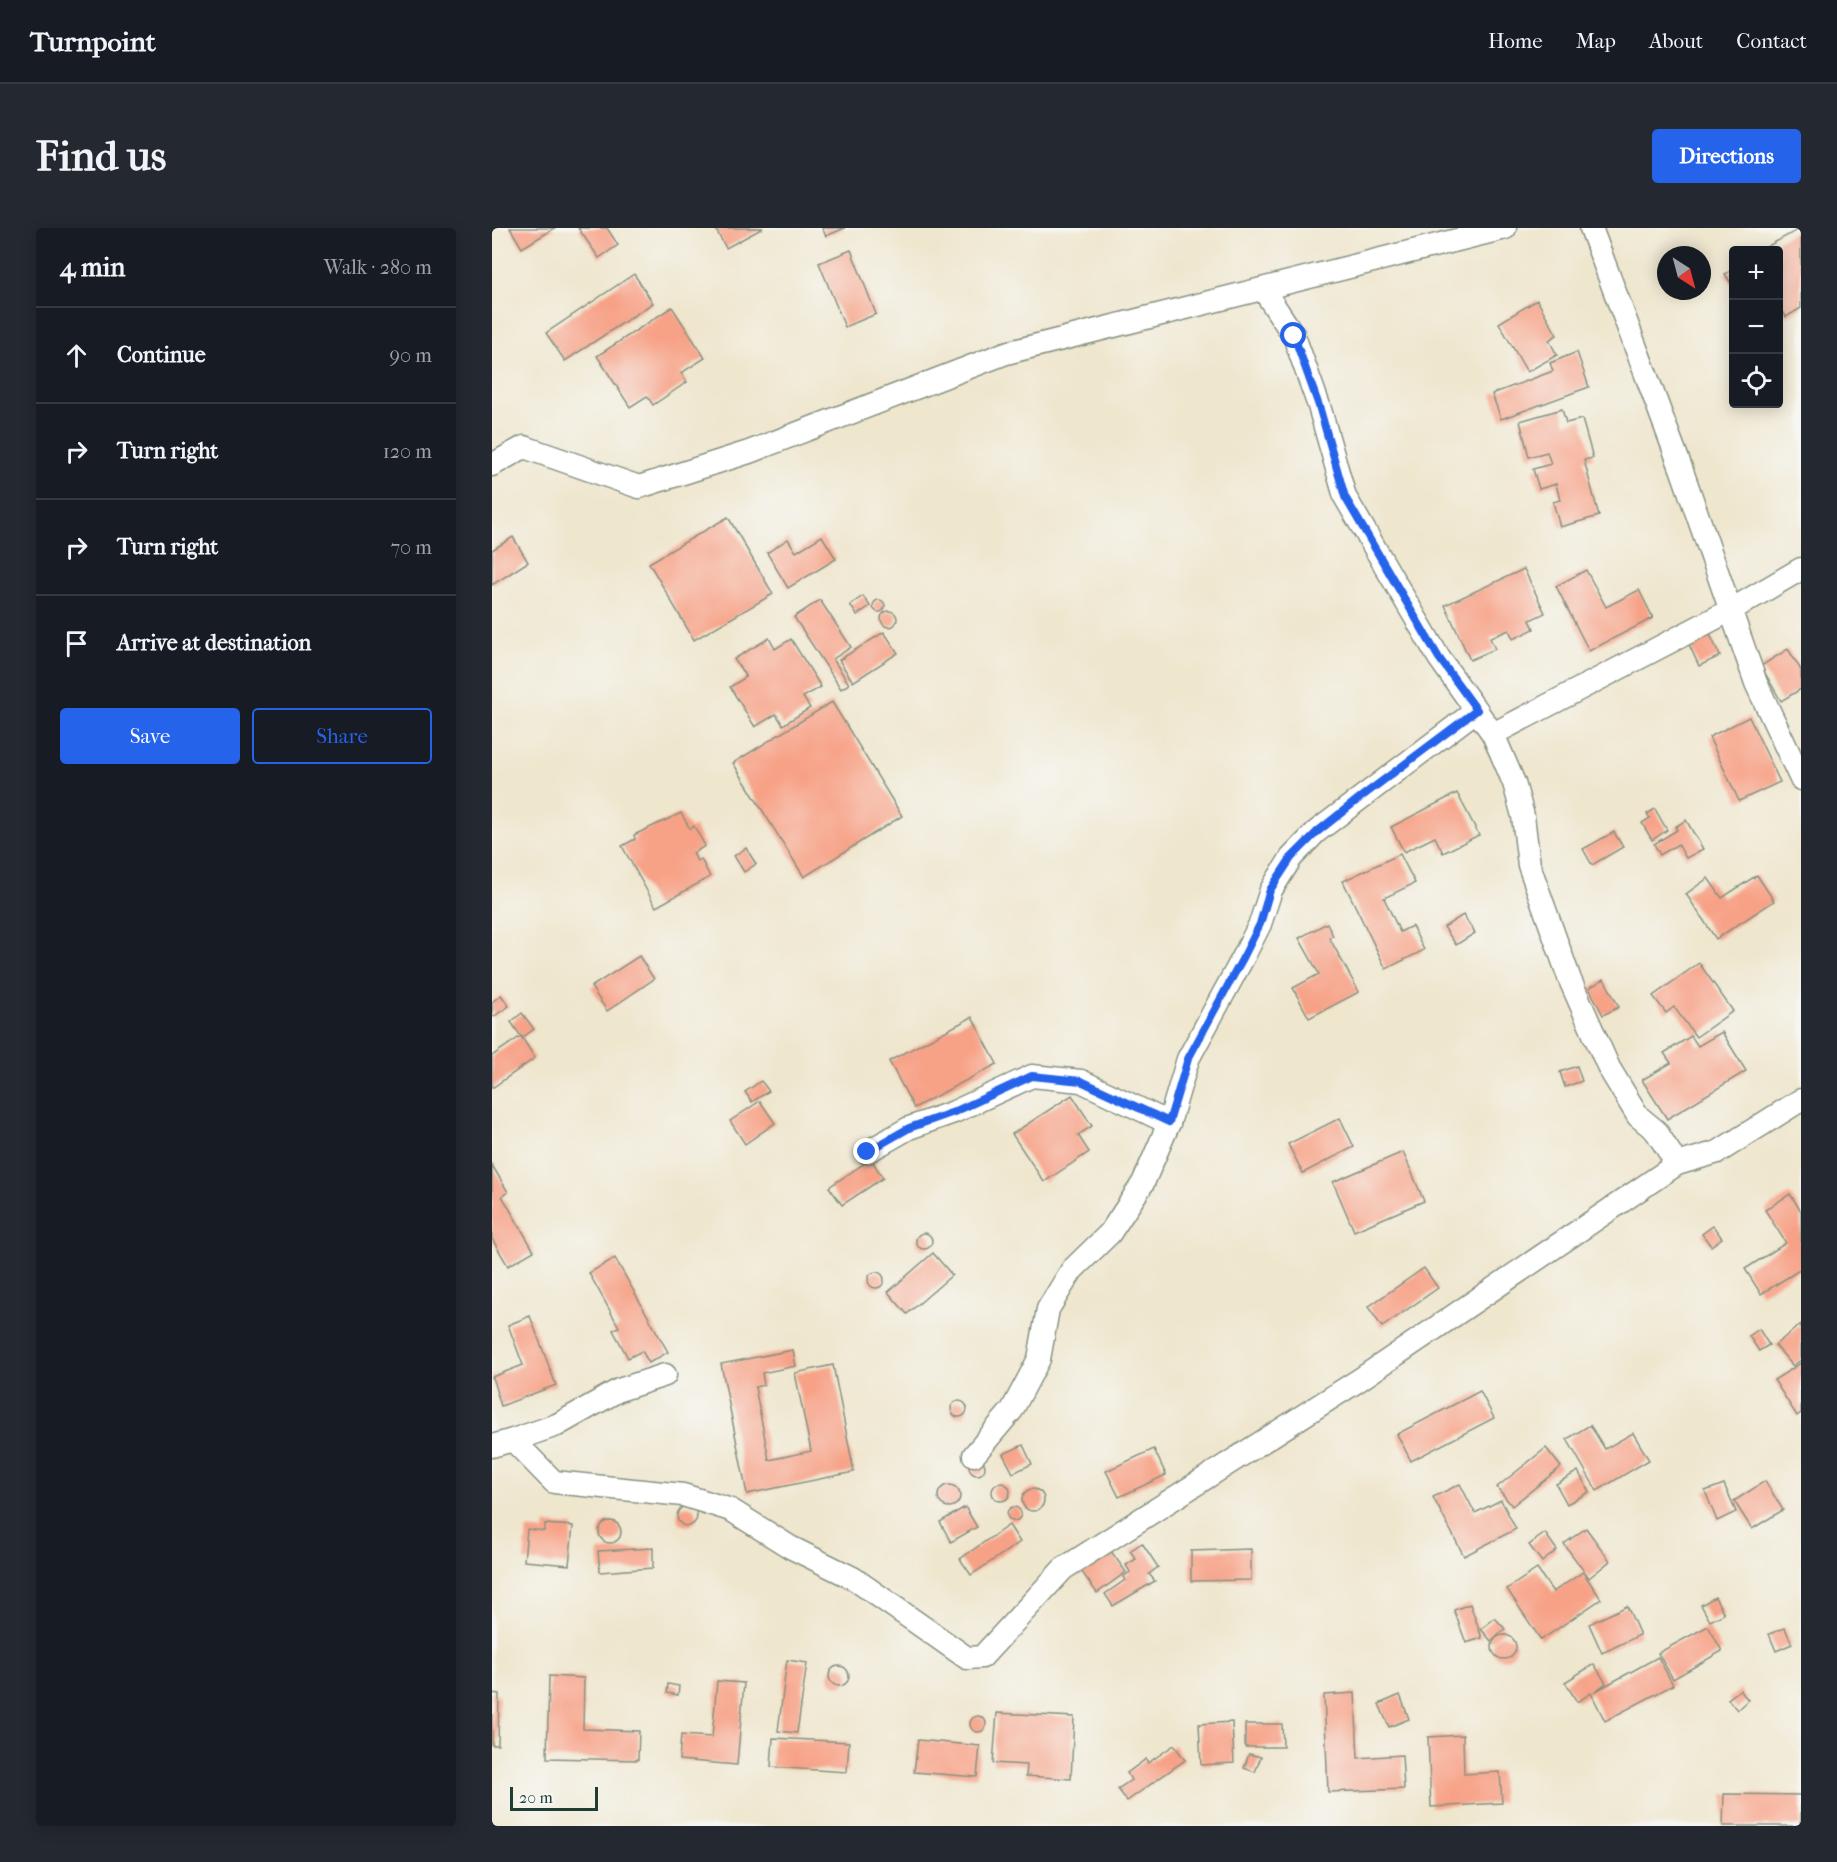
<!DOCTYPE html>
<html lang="en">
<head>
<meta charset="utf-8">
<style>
	:root { --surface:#171b24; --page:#242831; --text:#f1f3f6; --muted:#9ea1a6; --line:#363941; --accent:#2563eb }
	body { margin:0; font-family:"IM FELL French Canon",serif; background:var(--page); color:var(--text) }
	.controls { position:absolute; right:18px; top:18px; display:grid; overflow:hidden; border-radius:6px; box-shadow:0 3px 15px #0003 }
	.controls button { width:54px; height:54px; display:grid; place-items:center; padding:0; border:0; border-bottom:2px solid var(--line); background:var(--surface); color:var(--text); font:30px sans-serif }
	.compass { position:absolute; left:1165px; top:18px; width:54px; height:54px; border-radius:50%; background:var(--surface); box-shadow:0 3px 15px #0003; rotate:144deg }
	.scale { position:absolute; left:18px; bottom:15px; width:88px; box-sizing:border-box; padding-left:6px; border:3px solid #1f3d34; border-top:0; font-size:16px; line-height:21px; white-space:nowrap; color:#1f3d34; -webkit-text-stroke:4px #f6f6f2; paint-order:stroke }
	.stop { position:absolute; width:18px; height:18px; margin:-14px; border:4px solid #2563eb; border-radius:50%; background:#fff }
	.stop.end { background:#2563eb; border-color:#fff; box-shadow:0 2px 6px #0008 }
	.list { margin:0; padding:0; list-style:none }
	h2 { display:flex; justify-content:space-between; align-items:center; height:78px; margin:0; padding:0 24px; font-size:26px }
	h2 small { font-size:20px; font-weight:400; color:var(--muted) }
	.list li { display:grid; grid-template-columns:39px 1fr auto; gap:18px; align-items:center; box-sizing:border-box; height:96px; padding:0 24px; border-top:2px solid var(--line) }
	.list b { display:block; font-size:22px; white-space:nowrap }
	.list em { font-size:20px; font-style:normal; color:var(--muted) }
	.actions { display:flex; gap:12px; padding:18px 24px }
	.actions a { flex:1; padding:14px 0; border:2px solid var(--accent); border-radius:6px; text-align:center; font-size:21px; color:var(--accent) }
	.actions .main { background:var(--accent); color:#fff }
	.icon { flex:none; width:33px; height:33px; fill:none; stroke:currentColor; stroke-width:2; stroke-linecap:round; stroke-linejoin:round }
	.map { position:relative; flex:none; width:1309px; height:1598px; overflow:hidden; border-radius:6px }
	header { display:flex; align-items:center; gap:36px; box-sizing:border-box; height:84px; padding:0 30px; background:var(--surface); border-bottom:2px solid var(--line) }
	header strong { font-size:28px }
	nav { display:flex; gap:33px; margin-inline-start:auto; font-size:21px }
	.intro { display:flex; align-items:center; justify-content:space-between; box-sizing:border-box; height:144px; padding:0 36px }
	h1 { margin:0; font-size:42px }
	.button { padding:15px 27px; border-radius:6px; background:var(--accent); color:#fff; font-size:21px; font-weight:700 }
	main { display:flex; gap:36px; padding:0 36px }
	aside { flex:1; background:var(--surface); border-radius:6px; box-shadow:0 3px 15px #0003 }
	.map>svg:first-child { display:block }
	.building { fill:#f7a186 }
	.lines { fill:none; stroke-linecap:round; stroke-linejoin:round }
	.street-casing { stroke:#879281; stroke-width:25 }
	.street { stroke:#fff; stroke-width:22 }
	.route { stroke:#2563eb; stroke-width:8 }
</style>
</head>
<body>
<header>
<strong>Turnpoint</strong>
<nav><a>Home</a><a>Map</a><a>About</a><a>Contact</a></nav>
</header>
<div class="intro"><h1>Find us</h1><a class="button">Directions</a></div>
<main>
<aside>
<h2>4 min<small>Walk · 280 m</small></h2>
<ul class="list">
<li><svg class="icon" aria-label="ahead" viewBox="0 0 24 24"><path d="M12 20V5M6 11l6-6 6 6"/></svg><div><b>Continue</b></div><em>90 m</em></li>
<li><svg class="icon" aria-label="right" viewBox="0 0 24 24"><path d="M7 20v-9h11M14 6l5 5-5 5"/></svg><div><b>Turn right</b></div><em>120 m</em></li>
<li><svg class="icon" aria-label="right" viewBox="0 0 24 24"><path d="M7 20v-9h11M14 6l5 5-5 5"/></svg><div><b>Turn right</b></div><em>70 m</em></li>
<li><svg class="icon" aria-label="arrive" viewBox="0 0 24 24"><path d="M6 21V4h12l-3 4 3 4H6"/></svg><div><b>Arrive at destination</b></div></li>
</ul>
<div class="actions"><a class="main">Save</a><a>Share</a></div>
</aside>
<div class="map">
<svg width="1309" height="1598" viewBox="0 0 1309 1598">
	<rect width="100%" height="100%" fill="#f6f6f2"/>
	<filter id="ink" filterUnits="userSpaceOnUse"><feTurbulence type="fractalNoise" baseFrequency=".0167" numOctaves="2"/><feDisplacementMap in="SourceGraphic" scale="12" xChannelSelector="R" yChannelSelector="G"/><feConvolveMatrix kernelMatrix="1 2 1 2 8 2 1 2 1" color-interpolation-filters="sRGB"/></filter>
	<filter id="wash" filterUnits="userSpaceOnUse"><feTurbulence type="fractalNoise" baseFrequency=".008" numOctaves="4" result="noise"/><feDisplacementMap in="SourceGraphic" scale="24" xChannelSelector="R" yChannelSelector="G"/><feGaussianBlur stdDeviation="1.35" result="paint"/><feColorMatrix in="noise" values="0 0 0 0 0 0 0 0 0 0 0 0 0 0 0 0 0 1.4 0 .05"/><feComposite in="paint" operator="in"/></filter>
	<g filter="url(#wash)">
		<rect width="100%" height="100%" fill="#efe6ce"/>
		<g id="blocks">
			<g class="building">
				<path d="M18 0H63L30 20Z"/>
				<path d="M86 0H115L126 17 107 30Z"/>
				<path d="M223 0H271L234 20Z"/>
				<path d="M330 0H353L334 8Z"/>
				<path d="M1309 0V80L1294 89 1292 85 1286 88V22H1269Z"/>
				<path d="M359 22 384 86 353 99 327 35Z"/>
				<path d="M1242 41V60L1233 46Z"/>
				<path d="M142 46 161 75 73 133 54 105Z"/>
				<path d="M1045 72 1065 107 1057 112 1065 127 1035 144 1007 95Z"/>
				<path d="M180 79 213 130 189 145 195 154 161 177 155 168 138 179 105 128Z"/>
				<path d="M1085 124 1097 159 1009 191 1000 166 1061 143 1058 135Z"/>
				<path d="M1070 181 1074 195 1090 191 1101 230 1092 232 1107 288 1068 299 1061 274 1068 272 1064 256 1047 261 1041 241 1059 236 1055 224 1037 229 1028 193Z"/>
				<path d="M236 289 281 366 202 412 157 335Z"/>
				<path d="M330 308 344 331 296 360 275 325 296 311 304 324Z"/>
				<path d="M21 309 36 334 0 357V322Z"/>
				<path d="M1032 341 1053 385 1038 392 1042 401 1021 411 1017 402 998 410 1003 421 978 432 953 377Z"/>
				<path d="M1094 342 1114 379 1147 362 1161 390 1097 423 1064 358Z"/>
				<path d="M371 368 378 378 365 387 358 377Z"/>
				<circle cx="387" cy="378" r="6"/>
				<path d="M328 372 359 419 341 431 357 456 349 461 302 389Z"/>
				<circle cx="397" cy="391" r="8"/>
				<path d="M1216 402 1228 428 1207 438 1195 412Z"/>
				<path d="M392 404 406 425 361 454 347 432Z"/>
				<path d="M277 410 283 421 299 411 329 459 311 469 318 480 291 497 284 486 263 499 238 459 254 449 242 431Z"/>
				<path d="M1296 421 1309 442V461L1289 473 1269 438Z"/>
				<path d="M340 474 410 588 312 649 241 535Z"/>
				<path d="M1257 489 1288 554 1247 573 1217 509Z"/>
				<path d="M965 565 987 607 951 625 943 609 912 624 899 599Z"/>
				<path d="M1163 581 1175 602 1160 612 1150 595 1158 590 1155 586Z"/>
				<path d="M189 585 198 601 202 598 213 618 201 625 205 633 209 631 218 649 164 679 130 618 143 611 142 607Z"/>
				<path d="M1194 592 1211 621 1194 630 1186 616 1168 627 1162 616 1185 602 1183 599Z"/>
				<path d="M1122 604 1131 619 1100 637 1091 621Z"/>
				<path d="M254 620 264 636 252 644 242 628Z"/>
				<path d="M908 626 923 655 892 670 908 704 920 698 932 722 894 741 851 653Z"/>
				<path d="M1265 647 1282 673 1224 711 1194 666 1216 650 1230 670Z"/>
				<path d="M971 687 983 705 964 717 952 699Z"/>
				<path d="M835 695 841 708 837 709 867 764 817 790 801 760 827 746 807 710Z"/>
				<path d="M147 728 162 751 115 783 99 759Z"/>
				<path d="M1207 735 1241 783 1204 809 1182 779 1174 785 1161 768Z"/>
				<path d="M1112 751 1127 779 1111 787 1097 760Z"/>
				<path d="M9 767 17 778 1 789 0 774Z"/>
				<path d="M30 785 42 801 30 810 19 794Z"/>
				<path d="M480 789 505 836 422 880 397 833Z"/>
				<path d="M1230 804 1254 843 1175 891 1150 852 1179 835 1172 825 1199 808 1206 818Z"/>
				<path d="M29 808 43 830 0 860V828Z"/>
				<path d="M1085 838 1090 853 1073 859 1068 844Z"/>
				<path d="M269 853 277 863 260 874 253 864Z"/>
				<path d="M580 867 600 898 586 907 597 924 552 954 520 906Z"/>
				<path d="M268 873 283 895 253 916 238 893Z"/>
				<path d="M848 890 862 919 811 945 796 916Z"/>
				<path d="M911 924 932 973 862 1003 841 954Z"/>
				<path d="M379 931 391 950 350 977 337 959Z"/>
				<path d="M0 937 16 964 10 968 42 1023 16 1038 0 1011Z"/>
				<path d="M1298 966 1309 983V1041L1269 1066 1253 1041 1294 1015 1273 982Z"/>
				<path d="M1221 998 1230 1010 1219 1018 1210 1006Z"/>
				<circle cx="432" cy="1013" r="8"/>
				<path d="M441 1025 460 1047 415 1086 396 1064Z"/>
				<path d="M123 1030 176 1124 157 1135 150 1123 136 1130 121 1102 127 1099 97 1045Z"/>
				<path d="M932 1040 946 1060 890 1099 876 1079Z"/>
				<circle cx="384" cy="1052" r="8"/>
				<path d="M38 1088 64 1157 9 1178 0 1149 31 1137 16 1097Z"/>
				<path d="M1309 1096V1132L1301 1138 1283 1117Z"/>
				<path d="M1267 1101 1277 1117 1267 1123 1257 1108Z"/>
				<path d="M301 1122 304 1138 270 1145 272 1157 263 1159 277 1232 319 1223 303 1145 341 1137 362 1244 255 1266 229 1136Z"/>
				<path d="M1309 1135V1185L1305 1188 1282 1152Z"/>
				<path d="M988 1163 1002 1190 919 1233 905 1206Z"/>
				<circle cx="467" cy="1181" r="8"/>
				<path d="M1098 1197 1113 1221 1141 1205 1157 1232 1105 1263 1075 1211Z"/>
				<path d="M531 1217 540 1236 521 1245 511 1226Z"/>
				<path d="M1054 1220 1069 1239 1020 1278 1005 1259Z"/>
				<path d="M662 1221 674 1247 627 1269 614 1243Z"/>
				<circle cx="485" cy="1239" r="8"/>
				<path d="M1086 1243 1097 1264 1075 1276 1064 1256Z"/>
				<path d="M1273 1253 1291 1282 1260 1301 1242 1273Z"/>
				<circle cx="509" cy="1264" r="9"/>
				<path d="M968 1256 983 1285 1009 1272 1024 1301 972 1328 941 1269Z"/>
				<path d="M1232 1256 1244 1284 1225 1293 1213 1263Z"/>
				<circle cx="457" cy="1268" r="11"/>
				<circle cx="541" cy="1272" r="11"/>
				<circle cx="195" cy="1288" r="10"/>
				<path d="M473 1279 485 1299 459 1314 448 1294Z"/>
				<circle cx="522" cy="1286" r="7"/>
				<circle cx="118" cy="1304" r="11"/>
				<path d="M53 1296 81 1298 77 1337 32 1333 35 1301 52 1303Z"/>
				<path d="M517 1297 528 1314 479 1347 468 1331Z"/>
				<path d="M1094 1300 1118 1333 1097 1350 1072 1316Z"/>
				<path d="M1053 1305 1065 1322 1050 1334 1037 1317Z"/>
				<path d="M650 1315 666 1339 657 1346 663 1353 621 1378 613 1366 633 1352 631 1349 638 1344 634 1337 644 1331 638 1323Z"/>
				<path d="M616 1319 634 1344 605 1365 587 1340Z"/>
				<path d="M161 1320V1340L108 1344 106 1323Z"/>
				<path d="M759 1321V1352L699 1353V1323Z"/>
				<path d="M1045 1341 1061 1364 1091 1344 1109 1371 1049 1412 1015 1361Z"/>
				<path d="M1223 1369 1232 1386 1218 1393 1209 1377Z"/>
				<path d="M978 1376 990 1410 974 1415 962 1382Z"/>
				<path d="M1135 1378 1148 1407 1110 1425 1097 1396Z"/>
				<path d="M1003 1390 1013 1401 999 1413 989 1401Z"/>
				<path d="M1216 1398 1230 1423 1181 1451 1166 1425Z"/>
				<path d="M1293 1400 1300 1416 1284 1423 1277 1406Z"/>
				<circle cx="1012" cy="1419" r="12"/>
				<path d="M1166 1429 1181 1457 1113 1493 1099 1465 1085 1474 1073 1454 1102 1436 1114 1455 1102 1464Z"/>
				<path d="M295 1432 315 1435 305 1505 286 1503Z"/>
				<circle cx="347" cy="1448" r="10"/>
				<path d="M57 1448 92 1450 91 1501 147 1503 146 1532 55 1530Z"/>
				<path d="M225 1453 252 1455 245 1537 187 1532 189 1507 220 1509Z"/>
				<path d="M176 1456 187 1458 186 1467 175 1465Z"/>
				<path d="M1248 1462 1256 1472 1245 1482 1236 1471Z"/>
				<path d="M0 1465 7 1466 6 1517H0Z"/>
				<path d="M863 1465 866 1530 910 1527 912 1561 836 1564 832 1467Z"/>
				<path d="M908 1467 917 1491 897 1499 887 1476Z"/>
				<path d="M505 1485 582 1489 579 1551 534 1548 535 1537 501 1535Z"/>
				<circle cx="486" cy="1496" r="8"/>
				<path d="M740 1494 742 1535 709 1537 707 1496Z"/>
				<path d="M753 1496H790L791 1519H753Z"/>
				<path d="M971 1507 972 1546 1008 1544 1010 1575 939 1579 936 1509Z"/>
				<path d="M281 1510 357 1514 355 1544 279 1539Z"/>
				<path d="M426 1512 488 1518 485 1549 422 1544Z"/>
				<path d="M682 1517 693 1532 635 1573 626 1561 639 1552 635 1545 654 1531 656 1535Z"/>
				<path d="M757 1526 769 1529 763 1544 752 1540Z"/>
				<path d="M1232 1566 1309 1567V1598H1231Z"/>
			</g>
		</g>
	</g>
	<g filter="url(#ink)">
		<use href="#blocks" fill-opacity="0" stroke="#879281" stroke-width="1.5"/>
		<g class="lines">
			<g class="street-casing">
				<g id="street">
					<path d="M1099 0 1189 240 1264 455 1309 551"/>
					<path d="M771 61 802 108 827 178 853 269 947 430 1001 506 1022 555 1031 588 1037 637 1078 752 1117 840 1146 888 1164 903 1185 936"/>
					<path d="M0 237 32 219 147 259 257 224 514 125 1013 0"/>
					<path d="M1001 506 1239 382 1309 341"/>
					<path d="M375 924 417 900 462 884 540 848 589 853 677 895"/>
					<path d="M21 1212 65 1197 127 1162 173 1147"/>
					<path d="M0 1218 21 1212 62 1254 191 1267 239 1282 298 1319 361 1350 475 1430 490 1429 571 1341 867 1152 1185 936 1226 924 1309 872"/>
					<path d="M482 1227 520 1182 547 1131 556 1081 580 1042 618 1005 651 955 677 895 696 831 752 728 768 696 779 662 799 630 824 604 985 482"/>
				</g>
			</g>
			<use href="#street" class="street"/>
		</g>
	</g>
	<g class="lines" filter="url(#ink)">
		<path class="route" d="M375 924 417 900 462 884 540 848 589 853 677 894 696 831 752 728 768 696 778 662 799 630 825 604 869 569 985 482 947 430 853 269 827 178 802 108"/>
	</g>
</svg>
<div class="controls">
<button>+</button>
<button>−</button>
<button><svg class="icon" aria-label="locate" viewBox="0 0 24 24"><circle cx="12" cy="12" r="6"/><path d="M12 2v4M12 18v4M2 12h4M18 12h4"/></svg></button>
</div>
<svg class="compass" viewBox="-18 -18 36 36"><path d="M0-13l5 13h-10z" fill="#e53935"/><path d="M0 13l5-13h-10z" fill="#9ea1a6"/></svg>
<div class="scale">20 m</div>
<div class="stop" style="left:802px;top:108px"></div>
<div class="stop end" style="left:375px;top:924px"></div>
</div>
</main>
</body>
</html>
